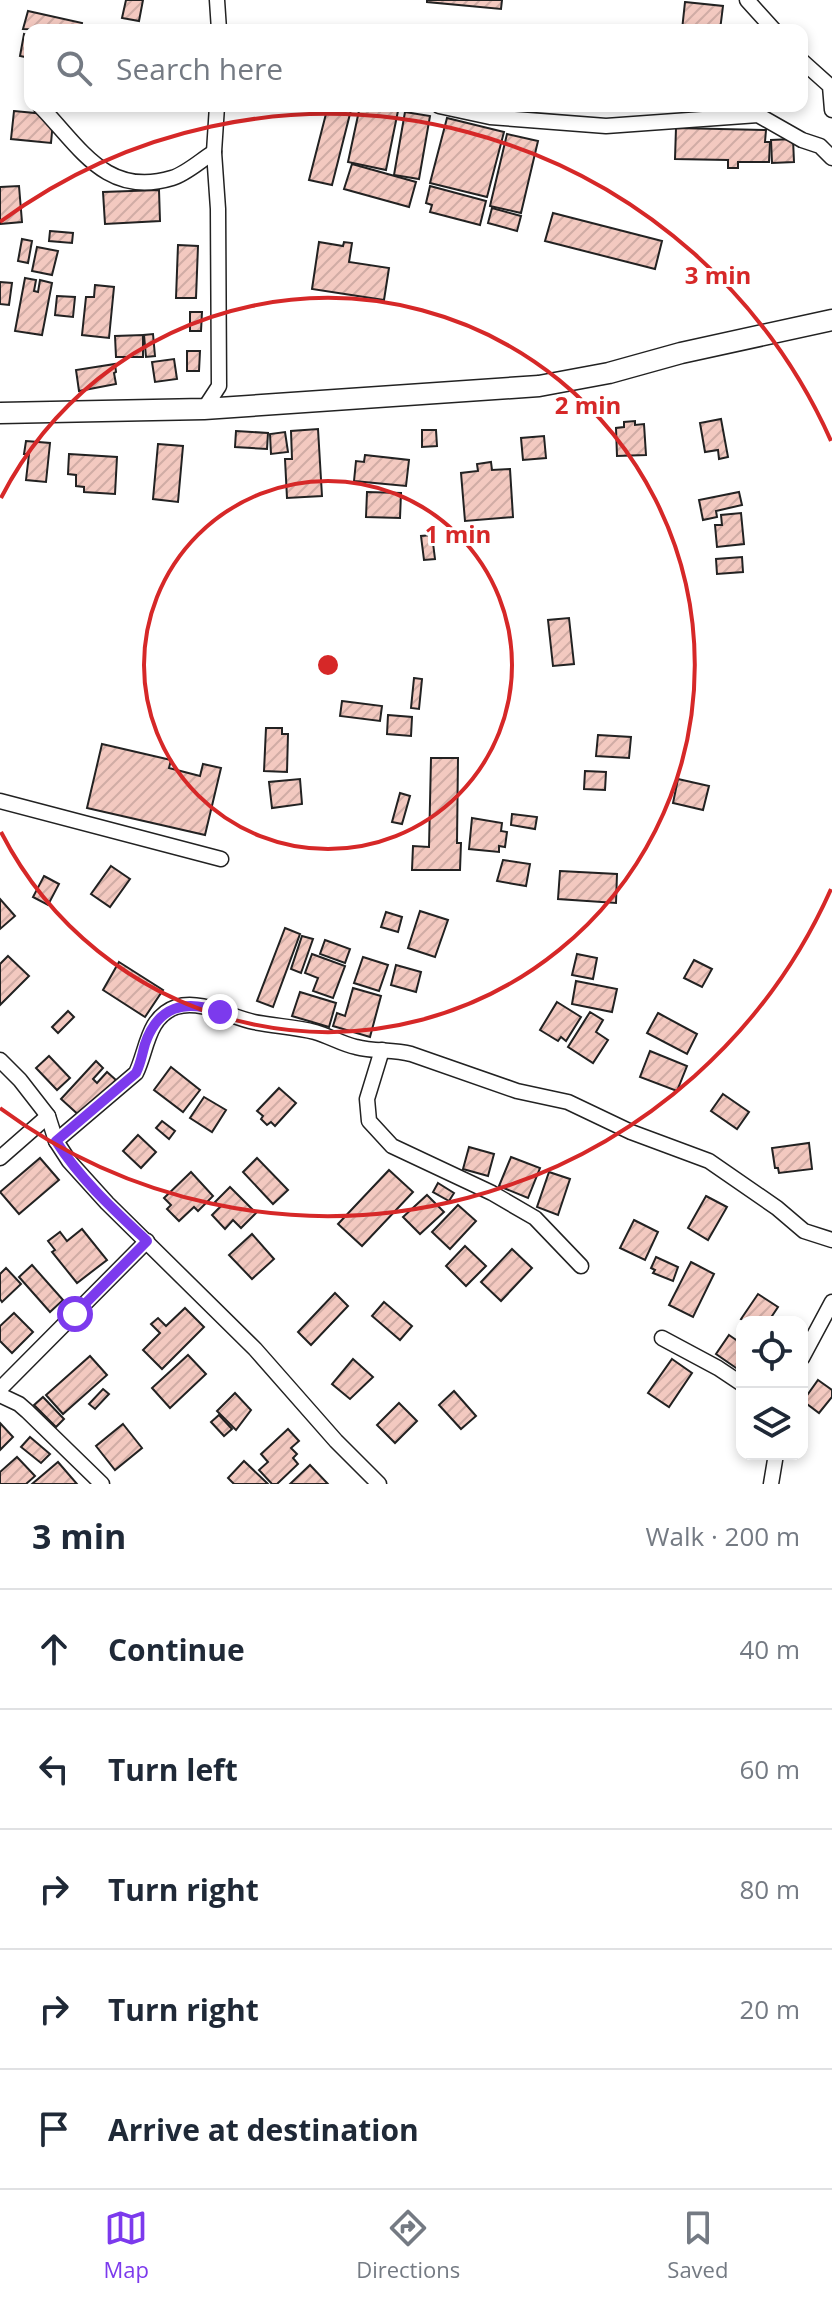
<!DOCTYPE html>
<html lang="en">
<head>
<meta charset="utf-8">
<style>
	:root { --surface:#fff; --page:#f6f6f7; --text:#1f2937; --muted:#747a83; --line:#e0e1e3; --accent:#7c3aed }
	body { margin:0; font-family:"Open Sans",sans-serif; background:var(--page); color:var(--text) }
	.controls { position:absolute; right:24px; bottom:24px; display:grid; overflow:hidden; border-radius:16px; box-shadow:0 4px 12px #0003 }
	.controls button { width:72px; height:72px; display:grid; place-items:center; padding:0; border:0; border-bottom:2px solid var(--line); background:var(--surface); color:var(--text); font:40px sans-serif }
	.stop { position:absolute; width:24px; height:24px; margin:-18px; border:6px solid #7c3aed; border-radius:50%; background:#fff }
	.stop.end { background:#7c3aed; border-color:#fff; box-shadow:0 2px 8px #0008 }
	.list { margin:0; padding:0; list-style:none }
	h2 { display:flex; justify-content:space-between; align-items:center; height:104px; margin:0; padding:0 32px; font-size:34px }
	h2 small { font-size:26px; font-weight:400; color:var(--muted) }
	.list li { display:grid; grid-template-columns:52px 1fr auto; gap:24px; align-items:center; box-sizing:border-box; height:120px; padding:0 32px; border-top:2px solid var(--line) }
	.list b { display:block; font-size:30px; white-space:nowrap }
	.list em { font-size:26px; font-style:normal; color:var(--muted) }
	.icon { flex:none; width:44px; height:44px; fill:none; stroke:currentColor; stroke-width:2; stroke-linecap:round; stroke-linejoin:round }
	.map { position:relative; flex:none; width:832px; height:1484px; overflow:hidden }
	.search { position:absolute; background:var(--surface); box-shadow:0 4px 12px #0003; left:24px; right:24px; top:24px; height:88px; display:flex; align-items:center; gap:20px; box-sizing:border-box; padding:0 28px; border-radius:16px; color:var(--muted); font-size:30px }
	.sheet { height:704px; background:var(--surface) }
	nav { display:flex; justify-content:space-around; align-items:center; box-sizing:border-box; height:112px; border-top:2px solid var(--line); background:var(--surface); font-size:22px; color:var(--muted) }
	nav a { display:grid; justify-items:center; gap:4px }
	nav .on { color:var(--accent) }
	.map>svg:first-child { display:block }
	.building { fill:url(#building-hatch); stroke:#222; stroke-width:2 }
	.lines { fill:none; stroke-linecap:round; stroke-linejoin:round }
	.minor-casing { stroke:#222; stroke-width:17 }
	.secondary-casing { stroke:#222; stroke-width:23 }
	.minor { stroke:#fff; stroke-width:14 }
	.secondary { stroke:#fff; stroke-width:20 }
	.route { stroke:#7c3aed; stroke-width:10 }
	.ring { fill:none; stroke:#d62828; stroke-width:4 }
	.centre { fill:#d62828; stroke:#fff; stroke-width:4 }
	.ring-label { font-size:24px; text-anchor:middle; font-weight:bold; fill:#d62828; stroke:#fff; stroke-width:6; stroke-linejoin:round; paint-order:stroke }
</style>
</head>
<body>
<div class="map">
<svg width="832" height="1484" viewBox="0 0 832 1484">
	<defs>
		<pattern id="building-hatch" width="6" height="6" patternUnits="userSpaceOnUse" patternTransform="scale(2)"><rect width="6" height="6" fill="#f3c9c0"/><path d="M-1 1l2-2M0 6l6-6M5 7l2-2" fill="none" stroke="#d0aca5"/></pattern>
	</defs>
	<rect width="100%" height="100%" fill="#fff"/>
	<g class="building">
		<path d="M126 0H143L139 21 122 18Z"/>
		<path d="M427 0H502L501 9 427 2Z"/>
		<path d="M685 2 723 6 720 30H682Z"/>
		<path d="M28 11 82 23 81 30 23 29Z"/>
		<path d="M24 34 30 36V58L20 56Z"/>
		<path d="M328 106H352L332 185 309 180Z"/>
		<path d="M360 106H399L386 170 348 162Z"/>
		<path d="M14 111 45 114 53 121 51 143 11 139Z"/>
		<path d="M405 112 430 116 419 179 394 175Z"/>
		<path d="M447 118 504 132 487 197 430 183Z"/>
		<path d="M676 128 766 130 765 142H770L769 162H738V168H728V160L675 159Z"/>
		<path d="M507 134 538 141 521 213 490 206Z"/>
		<path d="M793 139 794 162 772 163 771 140Z"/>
		<path d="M352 164 416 182 409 207 344 189Z"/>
		<path d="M19 186 22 222 0 224V187Z"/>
		<path d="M430 186 486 201 480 225 430 212 432 205 426 203Z"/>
		<path d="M159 190 160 221 105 224 103 192Z"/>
		<path d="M492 208 521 216 517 231 488 223Z"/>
		<path d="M553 213 662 241 655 269 545 241Z"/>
		<path d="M50 231 73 233 72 243 49 241Z"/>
		<path d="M22 239 32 241 28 263 18 261Z"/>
		<path d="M319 242 343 246 344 242 352 243 349 262 389 268 384 300 312 289Z"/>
		<path d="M178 245 198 246 196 298H176Z"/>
		<path d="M37 247 58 251 52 275 32 271Z"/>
		<path d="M25 278 36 280 34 291 38 292 40 280 52 283 42 335 15 331Z"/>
		<path d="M0 282 12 283 9 305 0 304Z"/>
		<path d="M95 285 114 287 109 338 82 335 86 297H94Z"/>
		<path d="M57 296 75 297 73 317 55 315Z"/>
		<path d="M190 312H202L201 331H190Z"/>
		<path d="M153 334 155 356 146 357 144 335Z"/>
		<path d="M143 335V357H116L115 336Z"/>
		<path d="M187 351H200L199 371H187Z"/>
		<path d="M174 359 177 379 155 382 152 362Z"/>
		<path d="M115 364 116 372 114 373 116 384 79 391 76 370Z"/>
		<path d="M721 419 728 457 719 459 718 450 705 452 700 423Z"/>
		<path d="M635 421V425L644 424 646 455 617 456 616 428 624 427V422Z"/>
		<path d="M318 429 322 496 287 498 285 459H292L291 431Z"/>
		<path d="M422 430H436L437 446 422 447Z"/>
		<path d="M236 431 268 433 267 449 235 447Z"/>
		<path d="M285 432 288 452 271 454 270 434Z"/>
		<path d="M544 436 546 458 523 460 521 438Z"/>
		<path d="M26 441 50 443 46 482 26 480 29 454H24Z"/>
		<path d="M158 444 183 446 178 502 153 499Z"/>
		<path d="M69 454 117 457 115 494 84 492V487L76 486V475L68 474Z"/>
		<path d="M365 455 409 460 406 486 354 481 356 461 364 462Z"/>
		<path d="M491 462 492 470 510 469 513 517 465 521 461 473 478 471 477 464Z"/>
		<path d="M367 492 401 493 400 518 366 517Z"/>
		<path d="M739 492 742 505 716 511 717 517 703 520 699 500Z"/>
		<path d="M741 513 744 544 717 547 715 525H722L721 515Z"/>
		<path d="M432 535 435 559 424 560 421 536Z"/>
		<path d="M742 557 743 572 717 574 716 559Z"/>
		<path d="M569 618 574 664 553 666 548 620Z"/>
		<path d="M414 678 422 679 419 709 411 708Z"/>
		<path d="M342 701 382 706 380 721 340 716Z"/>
		<path d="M388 715 412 717 411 736 387 734Z"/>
		<path d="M266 728H282V734H288L287 772 264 771Z"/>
		<path d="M598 735 631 737 629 758 596 756Z"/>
		<path d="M102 744 171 760 169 768 200 776 203 764 221 768 205 835 87 808Z"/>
		<path d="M431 758H458L457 843H461L460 870H412L413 846 429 847Z"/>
		<path d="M585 771 606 772 605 790 584 789Z"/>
		<path d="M300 779 302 804 272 808 269 782Z"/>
		<path d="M678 779 709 786 703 810 673 803Z"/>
		<path d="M400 793 410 796 402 824 392 822Z"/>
		<path d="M512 814 537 817 535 829 511 825Z"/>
		<path d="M472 818 502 823 501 831 507 832 505 847 499 846V852L469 849Z"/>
		<path d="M503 860 530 864 526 886 497 881Z"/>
		<path d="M111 866 130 879 110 907 91 894Z"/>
		<path d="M560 871 617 874 616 903 558 899Z"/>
		<path d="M44 876 59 884 48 905 33 897Z"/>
		<path d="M0 899 15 916 0 929Z"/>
		<path d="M420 911 448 920 435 957 408 948Z"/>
		<path d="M386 912 402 917 398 932 381 927Z"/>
		<path d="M285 928 300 934 273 1007 257 1001Z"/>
		<path d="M302 936 313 939 301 973 291 969Z"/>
		<path d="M325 940 350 949 345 963 320 954Z"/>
		<path d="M312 954 345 966 333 998 313 991 318 978 305 973Z"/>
		<path d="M577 954 597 958 593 979 572 975Z"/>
		<path d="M8 956 29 976 0 1005V964Z"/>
		<path d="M363 957 388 965 379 991 354 983Z"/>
		<path d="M694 960 712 969 702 987 684 978Z"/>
		<path d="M119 962 163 990 145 1017 103 990Z"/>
		<path d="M396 965 421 972 416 992 391 985Z"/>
		<path d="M576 981 617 989 612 1012 572 1004Z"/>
		<path d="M353 988 381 996 370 1037 333 1026 337 1013 345 1016Z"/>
		<path d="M300 992 336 1003 329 1027 292 1016Z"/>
		<path d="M557 1002 581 1017 566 1041 561 1037 558 1041 540 1030Z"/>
		<path d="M68 1011 74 1017 58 1033 52 1027Z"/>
		<path d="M590 1012 603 1020 596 1032 608 1040 593 1063 568 1047Z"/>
		<path d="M658 1013 697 1034 687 1054 647 1033Z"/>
		<path d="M650 1051 687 1066 677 1091 640 1077Z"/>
		<path d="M49 1056 70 1078 57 1090 36 1068Z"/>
		<path d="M96 1061 103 1068 93 1079 97 1083 107 1072 116 1080 81 1117 61 1099Z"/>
		<path d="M171 1067 200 1090 183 1112 154 1090Z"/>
		<path d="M279 1088 296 1103 275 1126 271 1122 267 1125 261 1119 263 1116 257 1111Z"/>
		<path d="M723 1094 749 1112 737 1129 711 1111Z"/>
		<path d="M204 1097 226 1110 212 1132 190 1118Z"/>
		<path d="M162 1121 175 1131 169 1139 156 1128Z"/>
		<path d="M138 1135 156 1152 141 1168 123 1151Z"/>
		<path d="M809 1143 812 1169 779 1173 778 1168H775L772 1148Z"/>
		<path d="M469 1147 494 1154 488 1176 463 1169Z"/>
		<path d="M511 1157 540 1168 528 1198 499 1186Z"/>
		<path d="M40 1158 59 1180 19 1214 0 1192Z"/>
		<path d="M257 1158 288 1190 273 1204 243 1172Z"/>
		<path d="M389 1170 413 1192 362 1246 338 1224Z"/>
		<path d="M191 1172 213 1196 198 1211 194 1207 179 1221 167 1209 171 1205 164 1198Z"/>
		<path d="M549 1172 570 1179 558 1215 537 1207Z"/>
		<path d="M438 1183 454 1193 449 1201 433 1192Z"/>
		<path d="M230 1187 256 1213 241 1228 233 1220 225 1229 212 1215 220 1207 215 1202Z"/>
		<path d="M427 1195 444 1212 420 1234 403 1217Z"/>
		<path d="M706 1196 727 1207 708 1240 688 1228Z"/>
		<path d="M458 1205 476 1221 450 1249 432 1232Z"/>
		<path d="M634 1220 658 1232 645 1260 620 1248Z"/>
		<path d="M82 1229 107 1260 77 1283 52 1252 55 1250 48 1241 60 1232 67 1241Z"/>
		<path d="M252 1234 274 1259 252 1279 229 1255Z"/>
		<path d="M465 1246 486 1266 466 1286 446 1266Z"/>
		<path d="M512 1249 532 1268 501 1301 481 1282Z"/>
		<path d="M656 1257 678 1267 673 1281 653 1273 655 1270 651 1268Z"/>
		<path d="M691 1262 714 1274 693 1317 669 1305Z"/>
		<path d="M32 1265 63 1300 50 1312 19 1277Z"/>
		<path d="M6 1268 21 1284 2 1302 0 1299V1274Z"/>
		<path d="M335 1293 348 1306 311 1345 298 1332Z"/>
		<path d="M758 1294 778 1307 768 1322H747L741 1319Z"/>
		<path d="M384 1302 412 1326 400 1340 372 1316Z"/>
		<path d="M185 1308 204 1327 162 1369 143 1350 160 1333 151 1324 158 1318 166 1326Z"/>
		<path d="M14 1313 33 1332 12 1353 0 1341V1326Z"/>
		<path d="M729 1335 742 1344V1366L739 1370 716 1354Z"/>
		<path d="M188 1355 206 1374 170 1408 152 1388Z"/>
		<path d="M90 1356 107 1375 63 1414 46 1395Z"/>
		<path d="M353 1359 373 1377 350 1399 332 1384Z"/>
		<path d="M672 1359 692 1373 669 1407 648 1393Z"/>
		<path d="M818 1380 832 1390V1397L819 1413 803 1401Z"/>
		<path d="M103 1389 109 1394 95 1409 89 1404Z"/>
		<path d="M454 1391 476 1416 461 1429 439 1405Z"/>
		<path d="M235 1393 251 1410 236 1430 217 1411Z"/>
		<path d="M43 1397 64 1419 56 1427 34 1405Z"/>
		<path d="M399 1403 417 1421 395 1443 377 1425Z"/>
		<path d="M219 1415 232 1429 224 1436 211 1422Z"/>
		<path d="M0 1423 13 1437 0 1450Z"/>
		<path d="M123 1424 142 1448 115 1470 96 1446Z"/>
		<path d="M288 1429 299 1441 291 1448 297 1454 293 1458 298 1464 277 1484H272L259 1470 268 1462 261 1454Z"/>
		<path d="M30 1437 50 1454 41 1463 21 1447Z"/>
		<path d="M17 1457 35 1476 26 1484H0V1472Z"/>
		<path d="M244 1461 268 1484H234L228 1478Z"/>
		<path d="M58 1462 77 1484H32Z"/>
		<path d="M310 1465 328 1484H290Z"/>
	</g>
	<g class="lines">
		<g class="minor-casing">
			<g id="minor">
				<path d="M217 0 219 30"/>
				<path d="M747 0 774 30"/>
				<path d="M802 61 830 86 832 110"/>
				<path d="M40 106C80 147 106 198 172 178 186 174 201 160 214 152"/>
				<path d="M439 106 490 117 606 126 758 115 802 140 820 146 832 158"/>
				<path d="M204 409 219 386 218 209 214 152 217 106"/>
				<path d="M0 801 221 859"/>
				<path d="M382 1050 367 1099 369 1121 392 1146 492 1193 535 1218 581 1266"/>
				<path d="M0 1060 20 1080 48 1116 56 1141 69 1161 107 1203 255 1349 336 1441 379 1484"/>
				<path d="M56 1141 136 1073C147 1051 147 1017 176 1007 201 999 230 1017 254 1022 274 1026 295 1027 315 1032 329 1036 342 1044 356 1047 374 1052 393 1049 411 1054L517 1091 568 1102 631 1132 709 1161 777 1208 804 1231 832 1240"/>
				<path d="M0 1158 48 1116"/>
				<path d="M662 1338 718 1368 742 1384"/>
				<path d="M802 1358 832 1302"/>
				<path d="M0 1389 147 1241"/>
				<path d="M0 1395 19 1404 27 1411 102 1484"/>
				<path d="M771 1484 776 1454"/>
			</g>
		</g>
		<g class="secondary-casing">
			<path id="secondary" d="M0 413 204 409 539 386 609 373 681 353 832 320"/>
		</g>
		<use href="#minor" class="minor"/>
		<use href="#secondary" class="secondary"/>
	</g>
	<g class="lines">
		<path class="route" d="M75 1314 147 1241C114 1210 80 1179 56 1141L136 1073C141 1063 142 1054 145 1044 158 1006 185 999 220 1012"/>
	</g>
	<g class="ring">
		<circle cx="328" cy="665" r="184"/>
		<path d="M1 498A367 367 0 1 1 1 832"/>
		<path d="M831 889A551 551 0 0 1 0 1108M0 222A551 551 0 0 1 831 441"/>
	</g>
	<circle cx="328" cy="665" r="12" class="centre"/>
	<g class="ring-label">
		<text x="718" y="284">3 min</text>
		<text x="588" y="414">2 min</text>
		<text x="458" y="543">1 min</text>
	</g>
</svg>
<div class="controls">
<button><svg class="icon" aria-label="locate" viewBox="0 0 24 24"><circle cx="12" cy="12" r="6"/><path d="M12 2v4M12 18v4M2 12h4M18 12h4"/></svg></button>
<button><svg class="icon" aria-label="layers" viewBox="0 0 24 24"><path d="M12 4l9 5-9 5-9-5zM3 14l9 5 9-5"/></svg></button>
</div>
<div class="stop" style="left:75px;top:1314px"></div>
<div class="stop end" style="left:220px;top:1012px"></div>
<div class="search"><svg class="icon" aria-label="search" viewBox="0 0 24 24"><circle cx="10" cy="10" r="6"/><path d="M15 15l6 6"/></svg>Search here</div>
</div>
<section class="sheet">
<h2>3 min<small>Walk · 200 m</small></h2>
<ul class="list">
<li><svg class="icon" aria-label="ahead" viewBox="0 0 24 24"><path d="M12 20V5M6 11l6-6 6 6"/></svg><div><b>Continue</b></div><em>40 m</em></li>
<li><svg class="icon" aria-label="left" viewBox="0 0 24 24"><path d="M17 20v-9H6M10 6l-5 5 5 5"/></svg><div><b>Turn left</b></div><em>60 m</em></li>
<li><svg class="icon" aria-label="right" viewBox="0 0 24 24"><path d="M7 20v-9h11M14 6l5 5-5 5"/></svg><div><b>Turn right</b></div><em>80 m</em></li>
<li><svg class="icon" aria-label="right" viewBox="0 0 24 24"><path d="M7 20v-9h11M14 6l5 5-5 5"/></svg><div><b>Turn right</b></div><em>20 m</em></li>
<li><svg class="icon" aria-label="arrive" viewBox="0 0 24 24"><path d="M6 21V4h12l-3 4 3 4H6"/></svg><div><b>Arrive at destination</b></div></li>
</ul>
</section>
<nav>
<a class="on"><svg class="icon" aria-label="map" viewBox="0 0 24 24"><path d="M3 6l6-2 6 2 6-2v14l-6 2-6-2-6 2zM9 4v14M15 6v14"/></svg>Map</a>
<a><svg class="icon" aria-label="directions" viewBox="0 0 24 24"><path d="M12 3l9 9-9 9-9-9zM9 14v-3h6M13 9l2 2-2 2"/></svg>Directions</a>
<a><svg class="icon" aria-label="saved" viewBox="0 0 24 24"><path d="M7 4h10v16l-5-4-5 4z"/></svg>Saved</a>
</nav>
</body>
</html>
